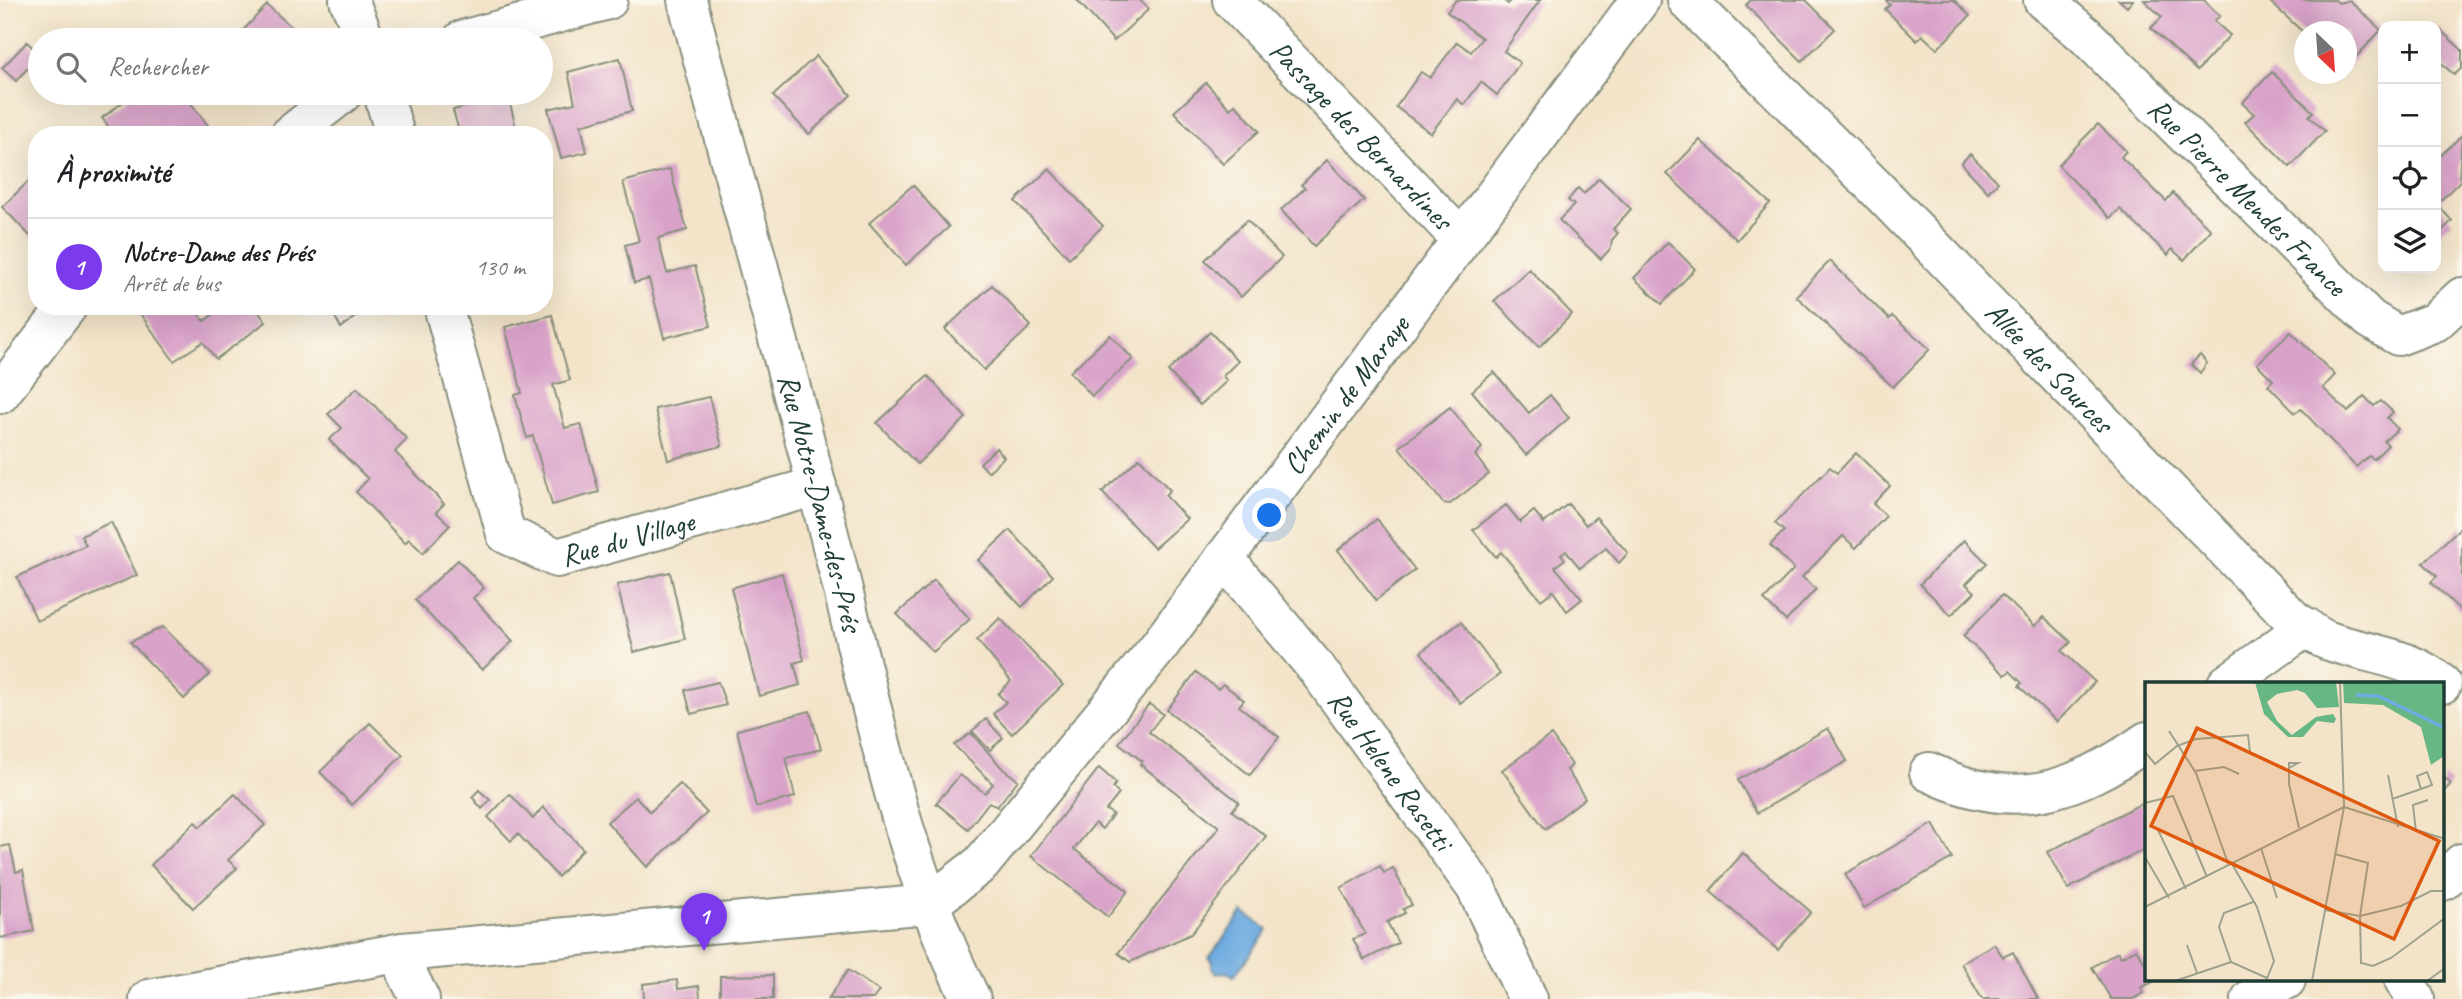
<!DOCTYPE html>
<html lang="fr">
<head>
<meta charset="utf-8">
<style>
	:root { --surface:#fff; --page:#f2f2f2; --text:#202124; --muted:#757577; --line:#e0e0e0; --accent:#7c3aed }
	body { margin:0; font-family:Caveat,sans-serif; background:var(--page); color:var(--text) }
	.controls { position:absolute; right:21px; top:21px; display:grid; overflow:hidden; border-radius:14px; box-shadow:0 7px 28px #0002 }
	.controls button { width:63px; height:63px; display:grid; place-items:center; padding:0; border:0; border-bottom:2px solid var(--line); background:var(--surface); color:var(--text); font:35px sans-serif }
	.compass { position:absolute; left:2294px; top:21px; width:63px; height:63px; border-radius:50%; background:var(--surface); box-shadow:0 7px 28px #0002; rotate:155deg }
	.you { position:absolute; left:1270px; top:516px; width:24px; height:24px; margin:-18px; border:5px solid #fff; border-radius:50%; background:#1a73e8; box-shadow:0 0 0 10px #1a73e833 }
	.badge { display:grid; place-items:center; width:46px; height:46px; border-radius:50%; background:var(--accent); color:#fff; font-size:23px; font-weight:700 }
	.pin { position:absolute; translate:-50% -58px; filter:drop-shadow(0 2px 4px #0008) }
	.pin::after { content:''; position:absolute; top:37px; width:24px; height:21px; background:inherit; clip-path:polygon(0 0,100% 0,50% 100%) }
	.list { margin:0; padding:0; list-style:none }
	h2 { display:flex; justify-content:space-between; align-items:center; height:91px; margin:0; padding:0 28px; font-size:30px }
	h2 small { font-size:23px; font-weight:400; color:var(--muted) }
	.list li { display:grid; grid-template-columns:46px 1fr auto; gap:21px; align-items:center; box-sizing:border-box; height:98px; padding:0 28px; border-top:2px solid var(--line) }
	.list b { display:block; font-size:26px; white-space:nowrap }
	.list p { margin:0; font-size:23px; white-space:nowrap; color:var(--muted) }
	.list em { font-size:23px; font-style:normal; color:var(--muted) }
	.icon { flex:none; width:38px; height:38px; fill:none; stroke:currentColor; stroke-width:2; stroke-linecap:round; stroke-linejoin:round }
	.map { position:relative; flex:none; width:2462px; height:999px; overflow:hidden }
	.search { position:absolute; background:var(--surface); box-shadow:0 7px 28px #0002; left:28px; top:28px; width:525px; height:77px; display:flex; align-items:center; gap:18px; box-sizing:border-box; padding:0 24px; border-radius:38px; color:var(--muted); font-size:26px }
	.panel { position:absolute; background:var(--surface); box-shadow:0 7px 28px #0002; left:28px; top:126px; width:525px; height:189px; border-radius:28px }
	.map>svg:first-child { display:block }
	.water { fill:#6eabe0; stroke:#46748a; stroke-width:2 }
	.building { fill:#d9a2c9 }
	.lines { fill:none; stroke-linecap:round; stroke-linejoin:round }
	.minor-casing { stroke:#89907e; stroke-width:42 }
	.minor { stroke:#fff; stroke-width:38 }
	.labels { text-anchor:middle; stroke-width:5; stroke-linejoin:round; paint-order:stroke }
	.street-label { font-size:30px; fill:#1f3d34; stroke:#fbf7ec }
	.inset-river { fill:none; stroke:#6eabe0; stroke-width:3.5 }
	.inset-road { fill:none; stroke:#9ea18d; stroke-width:2 }
	.view { fill:#de580e; fill-opacity:0.15; stroke:#de580e; stroke-width:3.5 }
	.inset-edge { fill:none; stroke:#1f3d34; stroke-width:3.5 }
</style>
</head>
<body>
<div class="map">
<svg width="2462" height="999" viewBox="0 0 2462 999">
	<rect width="100%" height="100%" fill="#fbf7ec"/>
	<filter id="ink" filterUnits="userSpaceOnUse"><feTurbulence type="fractalNoise" baseFrequency=".0143" numOctaves="2"/><feDisplacementMap in="SourceGraphic" scale="14" xChannelSelector="R" yChannelSelector="G"/><feConvolveMatrix kernelMatrix="1 2 1 2 8 2 1 2 1" color-interpolation-filters="sRGB"/></filter>
	<filter id="wash" filterUnits="userSpaceOnUse"><feTurbulence type="fractalNoise" baseFrequency=".00686" numOctaves="4" result="noise"/><feDisplacementMap in="SourceGraphic" scale="28" xChannelSelector="R" yChannelSelector="G"/><feGaussianBlur stdDeviation="1.57" result="paint"/><feColorMatrix in="noise" values="0 0 0 0 0 0 0 0 0 0 0 0 0 0 0 0 0 1.4 0 .05"/><feComposite in="paint" operator="in"/></filter>
	<g filter="url(#wash)">
		<rect width="100%" height="100%" fill="#f3e4c9"/>
		<path class="water" d="M1243 912 1268 930 1234 976 1227 972 1216 974 1212 968 1213 961 1209 958Z"/>
		<g id="blocks">
			<g class="building">
				<path d="M1077 0H1140L1149 9 1114 41Z"/>
				<path d="M1456 0H1503L1508 4 1510 0H1540L1504 51 1520 63 1497 95 1481 82 1464 105 1457 99 1431 133 1396 107 1421 72 1430 78 1457 42 1471 52 1482 38 1447 12Z"/>
				<path d="M1751 0H1806L1835 29 1802 61 1746 5Z"/>
				<path d="M1886 0H1954L1970 16 1937 49 1922 35 1917 41 1885 9 1890 5Z"/>
				<path d="M2119 0H2133L2127 7Z"/>
				<path d="M2144 0H2204L2220 16 2214 21 2230 35 2197 71 2151 28 2162 17Z"/>
				<path d="M2268 0H2335L2339 3 2349 0 2381 30 2347 67V32L2304 33Z"/>
				<path d="M267 5 306 40H234Z"/>
				<path d="M2436 26 2462 50V68L2454 75 2436 58Z"/>
				<path d="M27 42 40 55 16 81 2 68Z"/>
				<path d="M816 56 851 95 809 134 773 96Z"/>
				<path d="M620 58 632 111 581 125 587 152 561 158 548 109 575 103 568 72Z"/>
				<path d="M2272 72 2313 112 2309 116 2325 131 2290 167 2245 122 2254 114 2242 103Z"/>
				<path d="M1206 83 1230 109 1235 104 1259 131 1223 164 1174 112Z"/>
				<path d="M135 93H183L210 128 201 135H115L102 118Z"/>
				<path d="M508 96 518 135H460L453 110Z"/>
				<path d="M2098 124 2126 151 2121 157 2166 201 2173 193 2211 230 2184 260 2172 249 2168 255 2120 209 2110 218 2058 165Z"/>
				<path d="M2462 135 2459 176 2462 179 2437 204 2452 221 2436 236V160Z"/>
				<path d="M1700 140 1770 203 1737 240 1667 174Z"/>
				<path d="M1970 154 1998 182 1988 192 1961 163Z"/>
				<path d="M1327 160 1364 200 1314 246 1281 210 1305 188 1301 185Z"/>
				<path d="M670 169 687 230 658 238 667 273 695 266 711 326 664 338 649 279 634 283 625 245 639 241 623 182Z"/>
				<path d="M1049 169 1103 226 1069 258 1015 201Z"/>
				<path d="M37 173V243L2 207Z"/>
				<path d="M1599 178 1631 209 1613 229 1618 233 1612 240 1611 248 1601 259 1559 220 1574 205 1568 200 1578 188 1584 194Z"/>
				<path d="M913 185 949 227 906 265 869 223Z"/>
				<path d="M1247 220 1282 257 1241 297 1205 260Z"/>
				<path d="M1668 242 1695 269 1662 304 1634 278Z"/>
				<path d="M1830 261 1889 319 1892 316 1930 349 1893 387 1796 296Z"/>
				<path d="M1529 269 1572 314 1539 347 1494 301Z"/>
				<path d="M992 285 1031 326 984 370 945 329Z"/>
				<path d="M144 306H193L204 321 225 306H254L266 322 216 359 203 342 174 361 138 311Z"/>
				<path d="M329 306H369L341 328Z"/>
				<path d="M552 315 570 380 553 385 559 406 565 428 581 424 599 492 552 505 533 436 527 438 521 417 515 395 522 393 505 327Z"/>
				<path d="M1210 332 1238 361 1223 376 1227 381 1200 405 1168 371Z"/>
				<path d="M2291 332 2335 375 2323 388 2348 412 2364 396 2374 406 2381 401 2393 412 2387 418 2398 429 2384 441 2388 445 2374 459 2369 456 2356 467 2301 409 2295 413 2268 385 2273 380 2257 364Z"/>
				<path d="M1110 335 1133 359 1092 396 1070 372Z"/>
				<path d="M2200 355 2207 363 2200 373 2191 364Z"/>
				<path d="M1494 372 1529 413 1550 395 1569 418 1526 455 1472 391Z"/>
				<path d="M928 376 966 418 917 464 877 423Z"/>
				<path d="M357 388 407 439 395 452 444 504 436 512 450 525 423 553 409 539 405 543 356 492 368 479 329 440 342 428 328 414Z"/>
				<path d="M709 397 722 446 668 460 655 409Z"/>
				<path d="M1450 407 1482 448 1475 455 1489 474 1450 504 1443 503 1399 447Z"/>
				<path d="M996 448 1004 457 988 472 980 463Z"/>
				<path d="M1856 453 1890 486 1873 504 1886 516 1856 548 1843 536 1802 577 1816 589 1786 621 1764 600 1794 569 1770 545 1784 531 1775 523 1830 467 1837 473Z"/>
				<path d="M1139 458 1170 490 1165 495 1187 519 1154 548 1102 492Z"/>
				<path d="M1568 504 1586 525 1596 517 1628 553 1619 563 1606 548 1580 568 1566 551 1561 554 1565 559 1555 567 1582 599 1567 611 1553 591 1541 600 1501 552 1496 557 1473 530 1506 505 1520 522 1534 511 1544 523Z"/>
				<path d="M1377 519 1415 570 1376 600 1338 550Z"/>
				<path d="M111 522 137 575 37 621 17 577 86 545 81 536Z"/>
				<path d="M2462 526V612L2431 582 2437 576 2423 563Z"/>
				<path d="M1010 530 1053 576 1022 607 978 560Z"/>
				<path d="M1964 540 1987 563 1966 584 1975 592 1951 615 1920 584Z"/>
				<path d="M458 560 484 588 473 598 513 641 482 670 415 600Z"/>
				<path d="M670 572 685 639 634 652 617 585Z"/>
				<path d="M782 573 804 660 794 663 800 685 759 696 731 588Z"/>
				<path d="M934 580 970 619 933 652 897 614Z"/>
				<path d="M2002 595 2035 626 2044 617 2071 642 2062 651 2095 682 2057 722 2019 686 2022 683 2010 671 2005 675 1963 636Z"/>
				<path d="M1000 618 1063 685 1012 734 993 714 1006 702 998 694 1011 681 977 640Z"/>
				<path d="M1461 622 1500 674 1460 703 1421 652Z"/>
				<path d="M163 627 210 674 184 699 130 642Z"/>
				<path d="M1196 672 1218 689 1223 684 1244 700 1239 706 1279 737 1250 775 1167 710Z"/>
				<path d="M718 682 726 705 691 714 685 690Z"/>
				<path d="M1149 704 1163 714 1149 732 1239 802 1232 811 1266 836 1191 934 1130 962 1118 953 1219 827 1140 764 1142 761 1119 743Z"/>
				<path d="M810 711 821 749 786 758 795 797 756 807 737 730Z"/>
				<path d="M986 719 1003 738 990 750 972 731Z"/>
				<path d="M370 723 403 755 352 805 320 772Z"/>
				<path d="M1828 728 1847 761 1757 813 1738 780Z"/>
				<path d="M971 733 1003 769 1018 780 997 807 989 802 968 829 936 803 960 775 985 793 993 784 954 745Z"/>
				<path d="M1551 735 1572 765 1567 770 1585 798 1545 829 1502 770Z"/>
				<path d="M1099 768 1116 783 1113 788 1119 794 1106 810 1113 814 1102 829 1095 823 1074 849 1128 891 1108 917 1031 856Z"/>
				<path d="M2443 776 2451 784 2443 792Z"/>
				<path d="M680 784 707 813 647 867 607 822 636 797 650 812Z"/>
				<path d="M479 790 490 800 482 809 472 797Z"/>
				<path d="M235 794 265 825 228 860 237 868 193 908 151 865 195 822 200 827Z"/>
				<path d="M510 794 533 819 543 807 583 849 558 877 518 834 511 841 488 817Z"/>
				<path d="M2140 804 2147 817V848L2068 889 2048 852Z"/>
				<path d="M1933 824 1952 858 1864 908 1845 874Z"/>
				<path d="M10 845 16 872 23 870 34 931 0 938V847Z"/>
				<path d="M1743 853 1811 912 1778 950 1710 891Z"/>
				<path d="M1380 866 1384 873 1393 868 1412 905 1403 909 1405 913 1387 922 1398 943 1364 960 1353 939 1365 934 1341 888Z"/>
				<path d="M1994 944 2003 957 2013 952 2038 999H1982L1961 963Z"/>
				<path d="M2136 949 2147 966V980H2156L2141 988 2144 993 2133 999H2111L2092 967 2118 952 2121 957Z"/>
				<path d="M848 970 879 991 873 999H828Z"/>
				<path d="M773 975V999H720V976Z"/>
				<path d="M677 980 678 989 699 986 700 999H644L643 984Z"/>
			</g>
		</g>
	</g>
	<g filter="url(#ink)">
		<use href="#blocks" fill-opacity="0" stroke="#89907e" stroke-width="2"/>
		<g class="lines">
			<g class="minor-casing">
				<g id="minor">
					<path d="M349 0 365 40"/>
					<path id="s1" d="M687 0C735 182 786 363 832 546 871 698 900 858 971 999"/>
					<path id="s2" d="M1232 0 1461 239"/>
					<path id="s3" d="M1687 0 1875 187 2294 620C2304 626 2315 635 2326 640 2367 655 2408 655 2442 684"/>
					<path id="s4" d="M2043 0 2085 35 2370 319 2398 336 2435 322 2462 297"/>
					<path d="M462 40 608 0"/>
					<path d="M383 93 395 135"/>
					<path d="M290 135 343 93"/>
					<path id="s5" d="M443 306 506 534 557 558 817 486"/>
					<path d="M0 394 68 306"/>
					<path id="s6" d="M1224 558 1317 669 1476 888 1528 999"/>
					<path d="M2227 684 2306 627"/>
					<path d="M1929 772C2014 813 2073 793 2147 741"/>
					<path d="M2443 881 2462 863"/>
					<path id="s7" d="M929 904 981 864 1156 650 1640 0"/>
					<path d="M403 952 407 973 420 999"/>
					<path d="M2404 980 2415 999"/>
					<path d="M149 999 403 952 929 904"/>
					<path d="M2251 999 2286 980"/>
				</g>
			</g>
			<use href="#minor" class="minor"/>
		</g>
	</g>
	<g class="labels">
		<g class="street-label">
			<text dy="10" stroke="none"><textPath href="#s2" startOffset="187">Passage des Bernardines</textPath></text>
			<text dy="10" stroke="none"><textPath href="#s4" startOffset="284">Rue Pierre Mendes France</textPath></text>
			<text dy="10" stroke="none"><textPath href="#s3" startOffset="516">Allée des Sources</textPath></text>
			<text dy="10" stroke="none"><textPath href="#s7" startOffset="660">Chemin de Maraye</textPath></text>
			<text dy="10" stroke="none"><textPath href="#s1" startOffset="520">Rue Notre-Dame-des-Prés</textPath></text>
			<text dy="10" stroke="none"><textPath href="#s5" startOffset="366">Rue du Village</textPath></text>
			<text dy="10" stroke="none"><textPath href="#s6" startOffset="270">Rue Helene Rasetti</textPath></text>
		</g>
	</g>
	<g transform="translate(2145 682)">
		<rect width="299" height="299" fill="#f3e4c9"/>
		<path d="M110 0H191L194 25 172 26 160 11 152 8 132 12 122 20 132 39 147 53 171 35 188 32 191 37 189 41 172 39 158 55H143L119 32ZM198 0H299V74L286 83 276 45 238 23 199 21Z" fill="#66b784"/>
		<path class="inset-river" d="M211 13 233 14 300 46"/>
		<path class="inset-road" d="M24 49 51 91 84 184M0 70 10 82 32 64 51 57 103 53 105 70M144 86 153 81H144V102L154 146M50 89 79 85 94 92M243 93 253 145M247 117 276 107 287 103 282 90 272 94 276 107M0 121 28 114 62 195M199 125 300 157M13 148 41 207M271 150 268 123 283 118M116 166 132 216M190 172 223 181 215 234 216 281 228 284 246 276 300 236M0 175 24 216M87 182 112 225 129 279 121 299M108 220 79 231 74 245 86 280 122 296M0 225 199 125M180 228 215 234 256 224 286 209H300M42 263 52 291M30 299 86 280M167 299 199 125 195 0M282 299 300 286"/>
		<path class="view" d="M52 46 294 159 249 257 6 144Z"/>
		<rect width="299" height="299" class="inset-edge"/>
	</g>
</svg>
<div class="controls">
<button>+</button>
<button>−</button>
<button><svg class="icon" aria-label="locate" viewBox="0 0 24 24"><circle cx="12" cy="12" r="6"/><path d="M12 2v4M12 18v4M2 12h4M18 12h4"/></svg></button>
<button><svg class="icon" aria-label="layers" viewBox="0 0 24 24"><path d="M12 4l9 5-9 5-9-5zM3 14l9 5 9-5"/></svg></button>
</div>
<svg class="compass" viewBox="-18 -18 36 36"><path d="M0-13l5 13h-10z" fill="#e53935"/><path d="M0 13l5-13h-10z" fill="#757577"/></svg>
<div class="you"></div>
<div class="pin badge" style="left:704px;top:951px">1</div>
<div class="search"><svg class="icon" aria-label="search" viewBox="0 0 24 24"><circle cx="10" cy="10" r="6"/><path d="M15 15l6 6"/></svg>Rechercher</div>
<section class="panel">
<h2>À proximité<small></small></h2>
<ul class="list">
<li><span class="badge">1</span><div><b>Notre-Dame des Prés</b><p>Arrêt de bus</p></div><em>130 m</em></li>
</ul>
</section>
</div>
</body>
</html>
